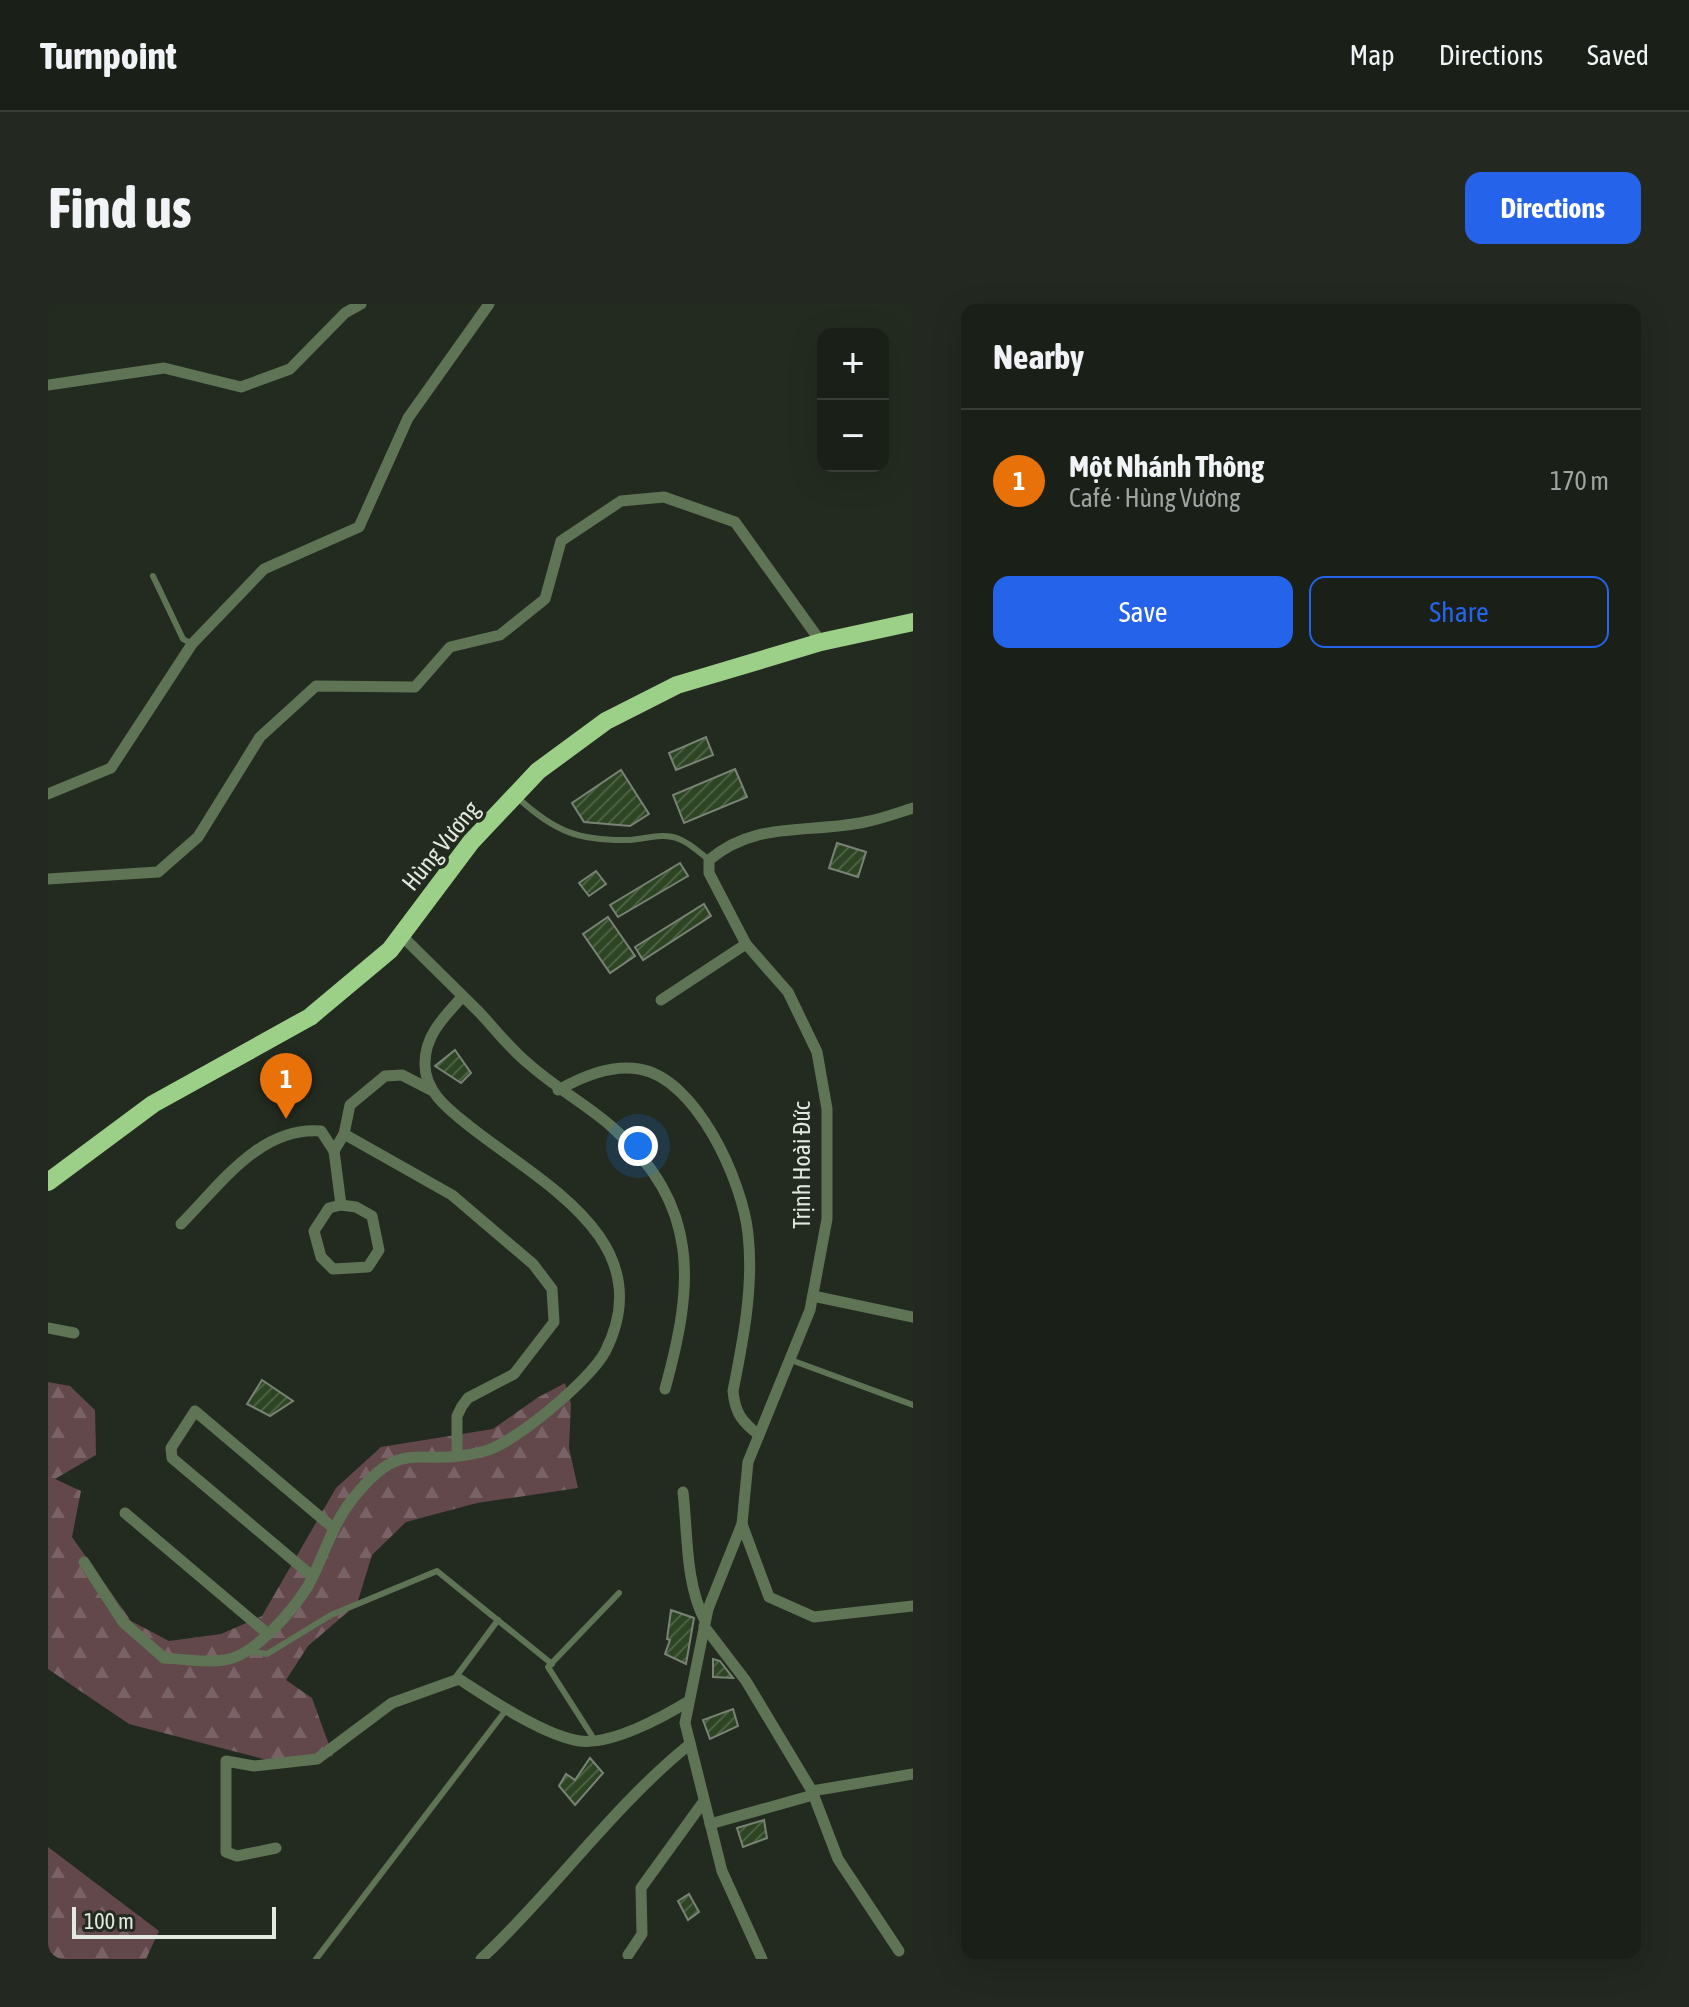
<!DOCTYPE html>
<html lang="en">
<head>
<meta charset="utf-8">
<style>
	:root { --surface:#1a2018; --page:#232821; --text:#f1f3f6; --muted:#9fa3a2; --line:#383e37; --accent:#2563eb }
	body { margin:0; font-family:"Asap Condensed",sans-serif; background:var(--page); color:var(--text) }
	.controls { position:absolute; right:24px; top:24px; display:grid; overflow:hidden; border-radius:16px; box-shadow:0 8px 32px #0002 }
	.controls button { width:72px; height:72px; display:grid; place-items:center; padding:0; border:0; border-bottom:2px solid var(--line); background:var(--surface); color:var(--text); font:40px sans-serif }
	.scale { position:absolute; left:24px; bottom:20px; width:204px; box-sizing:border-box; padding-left:8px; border:4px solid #e3e8e0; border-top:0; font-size:22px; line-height:28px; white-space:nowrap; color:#e3e8e0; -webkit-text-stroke:6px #232b20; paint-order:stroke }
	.you { position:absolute; left:590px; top:842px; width:28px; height:28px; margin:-20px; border:6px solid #fff; border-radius:50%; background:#1a73e8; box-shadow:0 0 0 12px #1a73e833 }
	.badge { display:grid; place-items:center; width:52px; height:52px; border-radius:50%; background:var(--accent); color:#fff; font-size:26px; font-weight:700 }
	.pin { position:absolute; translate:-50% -66px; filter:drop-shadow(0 2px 4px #0008) }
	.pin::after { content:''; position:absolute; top:42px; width:28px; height:24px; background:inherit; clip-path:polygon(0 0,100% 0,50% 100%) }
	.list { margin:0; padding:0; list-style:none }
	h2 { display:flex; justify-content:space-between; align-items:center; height:104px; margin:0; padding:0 32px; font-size:34px }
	h2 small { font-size:26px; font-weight:400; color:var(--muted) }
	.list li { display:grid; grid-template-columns:52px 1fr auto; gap:24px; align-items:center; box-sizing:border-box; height:144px; padding:0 32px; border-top:2px solid var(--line) }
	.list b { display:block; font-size:30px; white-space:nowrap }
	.list p { margin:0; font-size:26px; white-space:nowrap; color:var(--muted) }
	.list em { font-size:26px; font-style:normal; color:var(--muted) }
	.actions { display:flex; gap:16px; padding:24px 32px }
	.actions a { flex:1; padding:18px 0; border:2px solid var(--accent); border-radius:16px; text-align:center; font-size:28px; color:var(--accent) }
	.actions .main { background:var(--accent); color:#fff }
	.map { position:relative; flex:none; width:865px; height:1655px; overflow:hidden; border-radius:16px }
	header { display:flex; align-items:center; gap:48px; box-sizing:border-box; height:112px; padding:0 40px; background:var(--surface); border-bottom:2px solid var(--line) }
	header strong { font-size:38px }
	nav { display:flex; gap:44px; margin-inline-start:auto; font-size:28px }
	.intro { display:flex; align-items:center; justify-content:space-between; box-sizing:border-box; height:192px; padding:0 48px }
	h1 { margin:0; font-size:56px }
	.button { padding:20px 36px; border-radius:16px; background:var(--accent); color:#fff; font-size:28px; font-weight:700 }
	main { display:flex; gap:48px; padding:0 48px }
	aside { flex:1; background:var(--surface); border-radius:16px; box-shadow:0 8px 32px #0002 }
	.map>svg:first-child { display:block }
	.forest { fill:url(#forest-firs) }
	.building { fill:url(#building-hatch); stroke:#798375; stroke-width:2 }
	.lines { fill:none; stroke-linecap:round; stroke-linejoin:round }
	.service { stroke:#5e7455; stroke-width:6 }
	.minor { stroke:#5e7455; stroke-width:11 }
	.trunk { stroke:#9ccf87; stroke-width:18 }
	.labels { text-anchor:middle; stroke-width:7; stroke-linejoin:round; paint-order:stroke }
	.street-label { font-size:24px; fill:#e3e8e0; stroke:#232b20 }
</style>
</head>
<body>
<header>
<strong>Turnpoint</strong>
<nav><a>Map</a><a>Directions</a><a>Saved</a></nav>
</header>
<div class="intro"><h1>Find us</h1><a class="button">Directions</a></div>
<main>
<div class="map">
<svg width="865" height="1655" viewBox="0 0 865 1655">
	<defs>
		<pattern id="forest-firs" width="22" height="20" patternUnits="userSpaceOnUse" patternTransform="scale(2)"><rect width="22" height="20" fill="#62474b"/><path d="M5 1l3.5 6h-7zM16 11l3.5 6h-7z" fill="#786265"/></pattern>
		<pattern id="building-hatch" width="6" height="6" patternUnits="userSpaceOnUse" patternTransform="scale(2)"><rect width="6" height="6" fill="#2e4524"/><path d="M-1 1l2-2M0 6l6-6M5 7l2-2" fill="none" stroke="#4c6044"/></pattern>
	</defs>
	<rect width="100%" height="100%" fill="#232b20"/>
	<g class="forest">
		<path d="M0 1078 22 1082 47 1106 48 1151 7 1175 33 1187 24 1233 83 1317 121 1337 173 1330 214 1312 288 1184 333 1143 445 1125 489 1094 517 1079 523 1100 521 1144 530 1184 429 1199 358 1218 324 1251 309 1300 260 1342 238 1376 264 1394 285 1452 227 1458 81 1420 0 1365Z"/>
		<path d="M0 1543 111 1627 98 1655H0Z"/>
	</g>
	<g class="building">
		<path d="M658 433 665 451 628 466 621 449Z"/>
		<path d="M687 465 699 493 636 519 625 491Z"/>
		<path d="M573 466 601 510 582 522 536 518 524 499Z"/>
		<path d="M789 539 818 548 810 573 781 564Z"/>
		<path d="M632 559 640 572 570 613 562 601Z"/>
		<path d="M548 567 558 580 541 592 531 579Z"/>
		<path d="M656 600 663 612 595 656 587 643Z"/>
		<path d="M560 613 587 652 562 669 535 630Z"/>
		<path d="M407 746 423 769 413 779 387 762Z"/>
		<path d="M214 1076 245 1097 222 1112 199 1100Z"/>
		<path d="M623 1306 646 1314 638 1360 617 1350 622 1336 619 1335Z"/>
		<path d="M665 1355 672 1357 685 1374 665 1373Z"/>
		<path d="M685 1405 690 1422 662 1435 655 1416Z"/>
		<path d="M542 1454 555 1469 527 1501 511 1482 518 1470 527 1476Z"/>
		<path d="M716 1516 719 1534 695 1543 689 1524Z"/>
		<path d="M641 1590 651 1608 640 1616 630 1597Z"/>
	</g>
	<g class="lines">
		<g class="service">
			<path d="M105 272 135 335 144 340"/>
			<path d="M470 494C507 528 531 537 582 536 598 535 615 528 631 535 642 539 652 549 661 556"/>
			<path d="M743 1056 865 1101"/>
			<path d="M200 1347 219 1350 283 1311 389 1267 504 1360"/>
			<path d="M407 1374 450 1316"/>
			<path d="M546 1435 500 1363 571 1289"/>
			<path d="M268 1655 458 1406"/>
		</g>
		<g class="minor">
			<path d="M0 81 116 64 193 83 242 65 297 9 313 0"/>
			<path d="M0 490 63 464 144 340 216 265 311 223 360 114 441 0"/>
			<path d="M865 504C849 509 833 515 817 518 760 530 708 516 661 556V569L698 640 740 688 769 748 779 805V915L762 1006 700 1158 694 1220 721 1293 766 1313 865 1302"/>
			<path d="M0 575 110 568 150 533 212 433 268 382 367 383 402 343 452 331 497 295 513 237 573 197 616 193 687 218 773 338"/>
			<path d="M353 631C379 657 405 682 431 708 448 726 463 746 482 761 508 784 539 801 564 823 653 902 646 980 617 1085"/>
			<path d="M613 696 698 640"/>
			<path d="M383 786 354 771 337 772 302 801 296 830 404 891 485 960 504 985 506 1018 466 1070 420 1094 414 1102 409 1112V1151"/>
			<path d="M510 786C534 773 563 760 591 765 649 774 695 879 700 930 706 982 695 1037 685 1087 687 1109 694 1118 711 1131"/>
			<path d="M286 847 293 901"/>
			<path d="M293 901 308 903 324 912 331 946 320 963 285 965 273 953 266 927 281 904Z"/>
			<path d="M133 920C172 881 212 822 273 827L286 847 296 830"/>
			<path d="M765 992 865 1013"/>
			<path d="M0 1024 26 1029"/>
			<path d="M635 1188C640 1231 637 1278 657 1317"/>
			<path d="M77 1209 220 1330"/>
			<path d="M694 1220 660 1305 637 1419 674 1567 714 1655"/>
			<path d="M36 1258 75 1318 116 1354C135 1355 157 1359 176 1356 206 1353 245 1306 260 1282 275 1255 282 1226 300 1201 356 1126 368 1167 437 1147 467 1139 543 1075 557 1048 614 936 491 878 420 821 400 805 376 787 377 759 377 731 397 712 414 693"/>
			<path d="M264 1272 124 1154 123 1144 147 1107 284 1223"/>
			<path d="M656 1322 698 1377 764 1487 865 1470"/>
			<path d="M764 1487 790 1555 851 1647"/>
			<path d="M662 1520 765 1491"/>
			<path d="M228 1544 189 1552 178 1548V1457L206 1462 269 1455 344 1399 411 1375C442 1395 496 1432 532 1437 564 1441 615 1413 641 1397"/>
			<path d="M580 1651 594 1630 593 1584 656 1497"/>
			<path d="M433 1655C506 1587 564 1503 642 1440"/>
		</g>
		<path class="trunk" d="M0 878 105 800 262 713 342 646 423 538 490 467 558 417 629 381 773 338 865 318"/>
	</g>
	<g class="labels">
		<g class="street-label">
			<text transform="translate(393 542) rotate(-51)" y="8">Hùng Vương</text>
			<text transform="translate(754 861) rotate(-90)" y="8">Trịnh Hoài Đức</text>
		</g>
	</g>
</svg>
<div class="controls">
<button>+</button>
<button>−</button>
</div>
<div class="scale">100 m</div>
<div class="you"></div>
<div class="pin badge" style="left:238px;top:815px;background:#e8710a">1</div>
</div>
<aside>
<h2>Nearby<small></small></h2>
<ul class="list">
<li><span class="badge" style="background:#e8710a">1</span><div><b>Một Nhánh Thông</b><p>Café · Hùng Vương</p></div><em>170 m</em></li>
</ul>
<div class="actions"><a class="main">Save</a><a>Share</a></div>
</aside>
</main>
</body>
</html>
